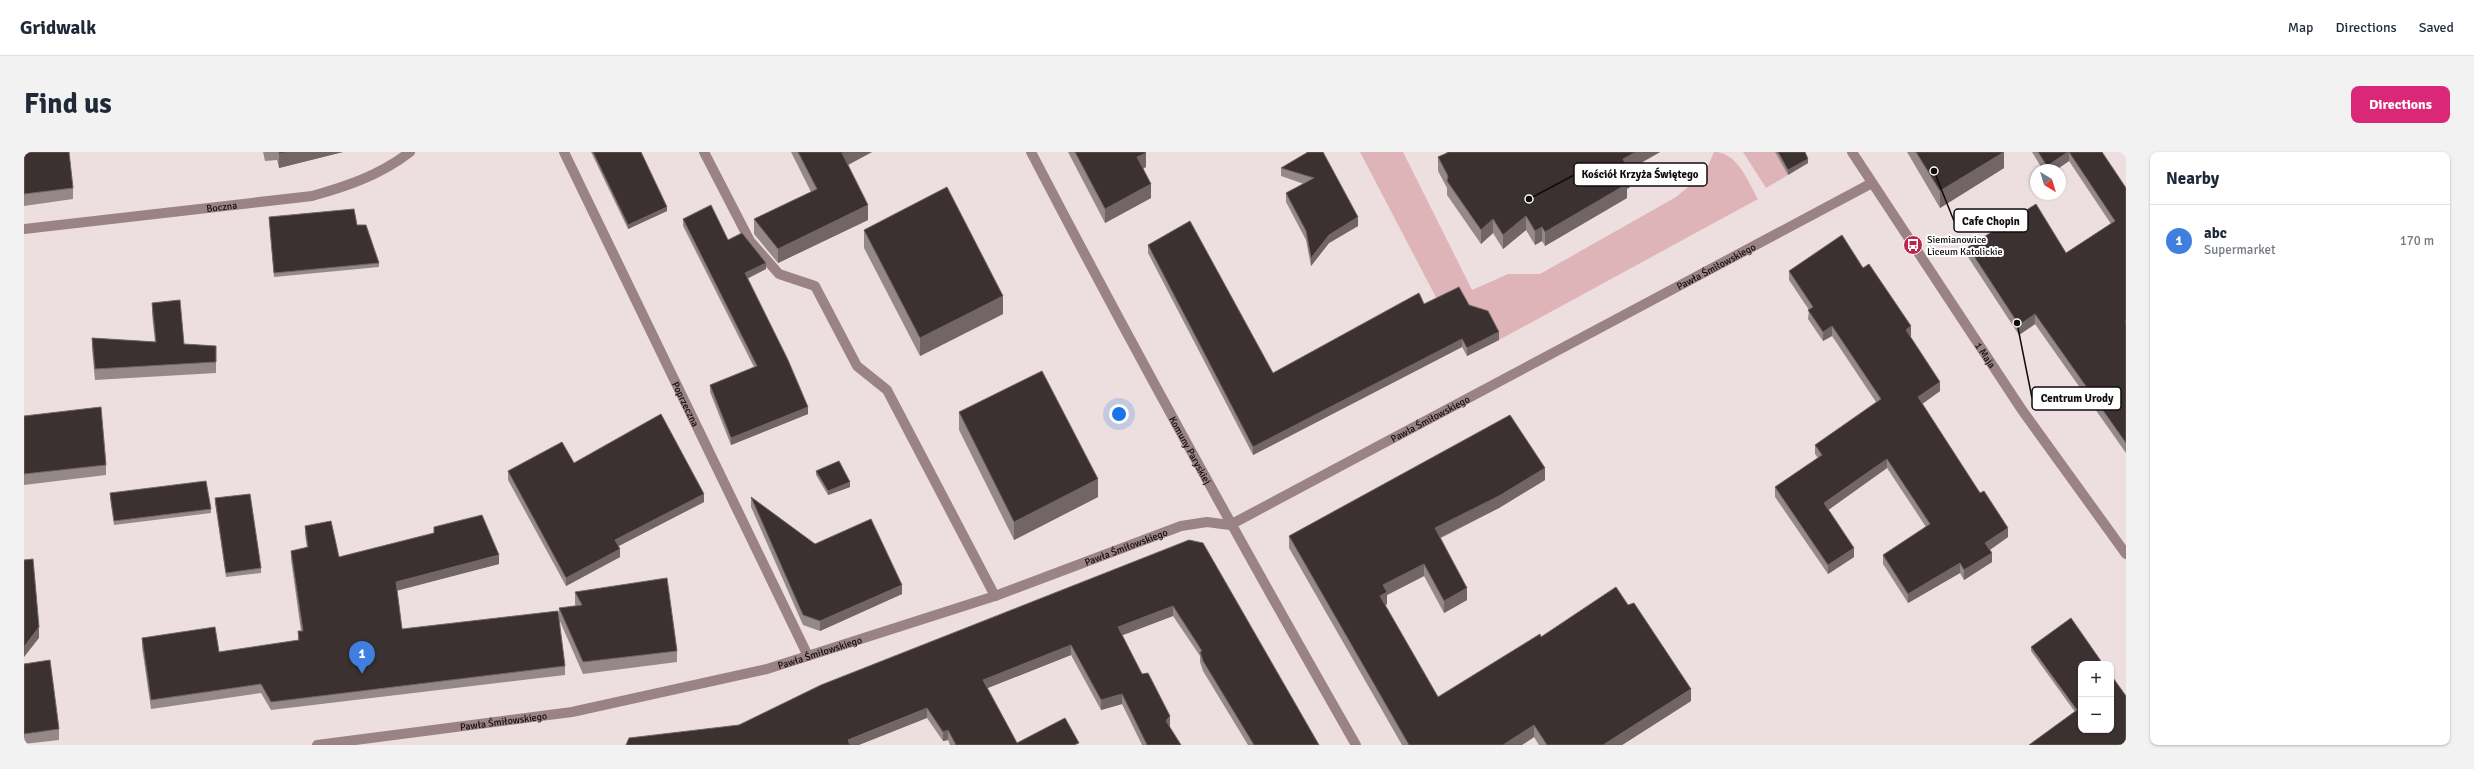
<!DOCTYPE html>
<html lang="en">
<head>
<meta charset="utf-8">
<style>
	:root { --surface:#fff; --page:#f2f2f3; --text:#1f2937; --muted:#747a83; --line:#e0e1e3; --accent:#db2777 }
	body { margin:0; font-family:Signika,sans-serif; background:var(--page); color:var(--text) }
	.controls { position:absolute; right:12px; bottom:12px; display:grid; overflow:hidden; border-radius:8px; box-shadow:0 1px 3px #0004 }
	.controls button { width:36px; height:36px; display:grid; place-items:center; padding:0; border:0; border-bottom:1px solid var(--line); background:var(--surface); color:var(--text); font:20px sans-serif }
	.compass { position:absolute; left:2006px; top:12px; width:36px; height:36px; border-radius:50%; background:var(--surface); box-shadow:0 1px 3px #0004; rotate:142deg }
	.you { position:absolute; left:1095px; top:262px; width:14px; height:14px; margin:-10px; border:3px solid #fff; border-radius:50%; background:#1a73e8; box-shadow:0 0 0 6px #1a73e833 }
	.badge { display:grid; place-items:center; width:26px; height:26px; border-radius:50%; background:var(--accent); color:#fff; font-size:13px; font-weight:700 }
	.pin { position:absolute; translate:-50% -33px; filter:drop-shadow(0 1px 2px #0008) }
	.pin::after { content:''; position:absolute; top:21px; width:14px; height:12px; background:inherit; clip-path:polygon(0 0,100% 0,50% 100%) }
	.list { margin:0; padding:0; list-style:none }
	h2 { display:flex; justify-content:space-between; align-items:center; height:52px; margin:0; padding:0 16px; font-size:17px }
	h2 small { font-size:13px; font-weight:400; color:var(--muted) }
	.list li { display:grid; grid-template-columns:26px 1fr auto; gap:12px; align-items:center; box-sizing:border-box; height:72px; padding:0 16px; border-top:1px solid var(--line) }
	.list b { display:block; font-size:15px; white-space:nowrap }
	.list p { margin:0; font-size:13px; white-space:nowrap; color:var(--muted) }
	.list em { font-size:13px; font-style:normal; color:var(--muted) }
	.map { position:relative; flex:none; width:2102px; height:593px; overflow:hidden; border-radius:8px }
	header { display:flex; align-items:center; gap:24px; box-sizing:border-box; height:56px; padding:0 20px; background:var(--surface); border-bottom:1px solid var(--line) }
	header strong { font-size:19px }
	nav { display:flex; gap:22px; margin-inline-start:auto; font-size:14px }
	.intro { display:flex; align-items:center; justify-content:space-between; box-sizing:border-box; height:96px; padding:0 24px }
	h1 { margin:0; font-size:28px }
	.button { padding:10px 18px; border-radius:8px; background:var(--accent); color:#fff; font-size:14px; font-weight:700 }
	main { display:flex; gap:24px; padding:0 24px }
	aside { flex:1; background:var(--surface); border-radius:8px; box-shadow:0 1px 3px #0004 }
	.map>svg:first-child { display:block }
	.green { fill:#dfb4b8 }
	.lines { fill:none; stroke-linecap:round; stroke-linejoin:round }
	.minor { stroke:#9b8284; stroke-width:10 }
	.wall { fill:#948888 }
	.shaded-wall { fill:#716566 }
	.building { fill:#3c3131; stroke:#716566 }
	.labels { text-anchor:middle; stroke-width:4; stroke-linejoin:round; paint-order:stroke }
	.street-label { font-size:10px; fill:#100b0c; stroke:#fff }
	.poi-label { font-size:10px; fill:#100b0c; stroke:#fff; text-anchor:start }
	.leader { fill:none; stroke:#100b0c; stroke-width:1.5 }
	.callout-dot { fill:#100b0c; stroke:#fff; stroke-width:1.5 }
	.callout { fill:#fff; stroke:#100b0c; stroke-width:1.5 }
	.callout-label { font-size:11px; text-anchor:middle; font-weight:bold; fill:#100b0c }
</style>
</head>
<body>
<header>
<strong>Gridwalk</strong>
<nav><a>Map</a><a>Directions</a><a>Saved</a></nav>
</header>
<div class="intro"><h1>Find us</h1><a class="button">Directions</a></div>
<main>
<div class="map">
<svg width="2102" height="593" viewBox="0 0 2102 593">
	<rect width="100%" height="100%" fill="#eddfe0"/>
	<g class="green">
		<path d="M1336 0H1379L1448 138 1484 122H1516L1652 45 1681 21 1690 0C1714 0 1724 30 1734 47L1475 188 1464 167 1416 153Z"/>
		<path d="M1719 0H1752L1764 23 1742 36Z"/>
	</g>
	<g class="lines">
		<g class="minor">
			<path id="s1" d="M540 0 784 504"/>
			<path d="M680 0 726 89 755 122 791 134 833 214 863 238 971 444"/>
			<path id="s2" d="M1007 0C1111 200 1220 397 1332 593"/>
			<path id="s3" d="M1828 0 1998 258 2102 402"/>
			<path id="s4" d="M0 77 288 44C324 34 356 23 386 0"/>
			<path id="s5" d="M293 593 548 560 743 517 971 444 1157 374 1183 370 1206 373 1848 31"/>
		</g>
	</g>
	<g class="wall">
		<path d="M0 0 49 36V47L0 54Z"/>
		<path d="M239 0H319L255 16 253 8 241 9Z"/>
		<path d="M567 0H617L643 59 604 77Z"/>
		<path d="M767 0H848L824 13 844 68 754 111 730 82V67L787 40Z"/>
		<path d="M1044 0H1121L1122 15 1119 17 1127 46 1081 71Z"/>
		<path d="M1284 0 1334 74 1305 91 1287 114 1282 88 1262 50V41L1280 32 1257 24V16Z"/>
		<path d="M1422 0H1636L1605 18 1606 35 1603 37V46L1521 94 1518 89 1511 93 1502 78 1479 97 1469 81 1457 92 1423 43V36L1414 19V5L1423 1Z"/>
		<path d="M1751 0H1781L1784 11 1764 23Z"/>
		<path d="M1883 0H1980V16L1916 56Z"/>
		<path d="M2008 0H2078L2102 36V301L2011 172 1995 183 1944 105V95L2042 101 2087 72 2045 9 2032 18H2019Z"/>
		<path d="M245 65 333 73 355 111V115L250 125Z"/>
		<path d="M659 67 704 88 742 117 723 126 784 262 707 293 686 240V233L730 215 659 74Z"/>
		<path d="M840 78 979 162 896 204 840 96Z"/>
		<path d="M1124 93 1249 221 1400 152 1475 188 1443 204 1438 195 1229 303 1124 101Z"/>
		<path d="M1839 116 1887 184H1886L1916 239 1898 252 1984 385 1966 398 1968 410 1940 428 1936 421 1884 451 1859 412V403L1902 375 1863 316 1804 358 1830 405 1804 422 1751 345V335L1794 306 1791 302V293L1852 250 1808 184 1799 189 1784 167 1785 158 1765 128V119Z"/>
		<path d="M128 151 160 192 192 194V221L71 228 68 197V186L131 190 128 162Z"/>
		<path d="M935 260 1074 345 990 388 935 278Z"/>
		<path d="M0 264 82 313V323L0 333Z"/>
		<path d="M550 311 680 350 594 394 596 405 542 434 484 328V319Z"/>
		<path d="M792 319 826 335 804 343 792 323Z"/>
		<path d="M1521 328 1475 356 1417 386 1443 448 1420 461 1400 424 1363 443V452L1361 453 1414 545 1517 485 1667 549 1598 593H1515L1510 585 1498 593H1378L1265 396V384Z"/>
		<path d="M86 341 187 357V361L90 373 86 346Z"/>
		<path d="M727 345 791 392 878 442 796 479 779 473 727 355Z"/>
		<path d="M191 346 237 416V421L202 425 191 351Z"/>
		<path d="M281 374 315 405 410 381V375L475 412 373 438 378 477 541 514V523L247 558 237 541 127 557 118 495V486L195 500 274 489V479H277L267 407V399L283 396 281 382Z"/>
		<path d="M1165 388 1295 593H1224L1179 519 1176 510V504L1149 464 1098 483 1118 522 1146 574 1145 575 1157 593H1118L1098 552 1077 558 1047 503 963 536 993 591 1055 593H926L924 588 919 589 903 566 715 573Z"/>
		<path d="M551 440 653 499V510L559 522 535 467V456L552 454 551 452Z"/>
		<path d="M2007 495 2102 544 2051 560 2007 499Z"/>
		<path d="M0 512 35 577V588L0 592Z"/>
	</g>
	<g class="shaded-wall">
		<path d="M264 0H319L255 16V2Z"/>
		<path d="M820 0H848L818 16V1Z"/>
		<path d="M1612 0H1636L1599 21V7Z"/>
		<path d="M1980 0V16L1916 56V39Z"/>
		<path d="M2044 0H2045V9L2032 18H2023V14Z"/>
		<path d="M1122 1V15L1113 19V5Z"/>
		<path d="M1784 7V11L1764 23V18Z"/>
		<path d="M1606 21V35L1603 37V46L1521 94V80L1600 25Z"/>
		<path d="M1127 32V46L1081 71V57Z"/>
		<path d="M844 53V68L754 111V97Z"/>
		<path d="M643 55V59L604 77V73Z"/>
		<path d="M1502 64V78L1479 97V83Z"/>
		<path d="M1334 65V74L1305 91 1287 114V106L1305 83Z"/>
		<path d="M1469 67V81L1457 92V78Z"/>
		<path d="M1518 75V89L1511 93V79Z"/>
		<path d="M742 111V117L721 128V121Z"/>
		<path d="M979 144V162L896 204V186Z"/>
		<path d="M2011 162V172L1995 183V173Z"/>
		<path d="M1808 174V184L1799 189V180Z"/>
		<path d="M1887 174V184L1882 188V178Z"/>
		<path d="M1475 180V188L1443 204V196Z"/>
		<path d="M1438 187V195L1229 303V295Z"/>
		<path d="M1916 230V239L1894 255V245Z"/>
		<path d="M784 255V262L707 293V286Z"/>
		<path d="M1863 307V316L1800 361V351Z"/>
		<path d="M1521 316V328L1475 356 1411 388V376Z"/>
		<path d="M1074 327V345L990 388V370Z"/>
		<path d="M826 330V335L804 343V339Z"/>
		<path d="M680 342V350L591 396V388Z"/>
		<path d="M1984 376V385L1961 401V391Z"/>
		<path d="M1830 396V405L1804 422V413Z"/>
		<path d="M596 397V405L542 434V426Z"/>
		<path d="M1968 401V410L1940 428V418Z"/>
		<path d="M475 403V412L372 439V430Z"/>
		<path d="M1936 411V421L1884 451V442Z"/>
		<path d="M1400 412V424L1363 443V452L1356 456V444L1359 433Z"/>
		<path d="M878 433V442L796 479V469Z"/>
		<path d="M1443 436V448L1420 461V449Z"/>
		<path d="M1149 454V464L1094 485V475Z"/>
		<path d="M15 475V486L0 505V495Z"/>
		<path d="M1047 493V503L959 538V528Z"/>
		<path d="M1667 537V549L1598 593H1579Z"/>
		<path d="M1098 542V552L1077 558V548Z"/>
		<path d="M903 556V566L835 593H824V588Z"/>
		<path d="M1146 564V574L1142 579V569Z"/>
		<path d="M1510 573V585L1498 593H1479Z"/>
		<path d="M924 578V588L919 589V580Z"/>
	</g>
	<g class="building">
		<path d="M0 0H45L49 36 0 42Z"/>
		<path d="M255 0H264L255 2Z"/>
		<path d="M569 0H617L643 55 604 73Z"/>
		<path d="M774 0H820L818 1 844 53 754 97 730 67 793 37Z"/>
		<path d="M1051 0H1121L1122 1 1113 5 1127 32 1081 57Z"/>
		<path d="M1284 0H1299L1334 65 1305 83 1287 106 1282 79 1262 41 1290 26 1257 16Z"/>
		<path d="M1425 0H1612L1599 7 1606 21 1600 25 1603 32 1521 80 1518 75 1511 79 1502 64 1479 83 1469 67 1457 78 1423 29 1424 24 1414 5Z"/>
		<path d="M1754 0H1781L1784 7 1764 18Z"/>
		<path d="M1892 0H1980L1916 39Z"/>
		<path d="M2014 0H2044L2023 14Z"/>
		<path d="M2045 0H2078L2102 36V169H2101L2102 171V291L2011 162 1995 173 1944 95 2012 52 2042 101 2091 69Z"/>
		<path d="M923 35 979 144 896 186 840 78Z"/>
		<path d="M687 53 704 88 718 81 742 111 721 121 764 208 784 255 707 286 686 233 733 214 659 67Z"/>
		<path d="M330 57 333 73H342L355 111 250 121 245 65Z"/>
		<path d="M1166 69 1249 221 1395 141 1400 152 1435 135 1445 153 1464 159 1475 180 1443 196 1438 187 1229 295 1124 93Z"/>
		<path d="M1818 83 1839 116 1845 112 1887 174 1882 178 1916 230 1894 245 1956 341 1960 339 1984 376 1961 391 1968 401 1940 418 1936 411 1884 442 1859 403 1906 372 1863 307 1800 351 1830 396 1804 413 1751 335 1798 303 1791 293 1857 247 1808 174 1799 180 1784 158 1789 155 1765 119Z"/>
		<path d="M156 148 160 192 192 194V210L71 217 68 186 132 190 128 151Z"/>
		<path d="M1018 219 1074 327 990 370 935 260Z"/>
		<path d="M77 255 82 313 0 322V264Z"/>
		<path d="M637 262 680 342 591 388 596 397 542 426 484 319 538 290 550 311Z"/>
		<path d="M1486 263 1521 316 1475 344 1411 376 1443 436 1420 449 1400 412 1359 433 1363 440 1356 444 1414 545 1516 482 1517 485 1592 435 1604 453 1610 451 1667 537 1579 593H1523L1510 573 1479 593H1385L1265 384Z"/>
		<path d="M815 309 826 330 804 339 792 319Z"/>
		<path d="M182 329 187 357 90 369 86 341Z"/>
		<path d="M226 342 237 416 202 421 191 346Z"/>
		<path d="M727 345 791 392 847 367 878 433 796 469 779 463Z"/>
		<path d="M458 363 475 403 372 430 378 477 534 459 541 514 247 550 237 532 127 548 118 486 191 475 195 500 275 488 274 479H279L267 399 284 395 281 374 307 369 315 405 410 381V375Z"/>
		<path d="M1165 388 1179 391 1295 593H1230L1179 509 1176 500 1178 499 1149 454 1094 475 1118 522 1124 521 1146 564 1142 569 1157 593H1123L1098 542 1077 548 1047 493 959 528 993 591 1041 566 1055 591 1050 593H932L924 578 919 580 903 556 824 588 826 593H602L605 586 715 573 797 533Z"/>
		<path d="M9 407 15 475 0 495V408Z"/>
		<path d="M643 426 653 499 559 510 535 456 558 453 551 440Z"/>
		<path d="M2047 466 2079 512H2057V578H2087V523L2102 544V593H2005L2053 558 2007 495Z"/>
		<path d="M26 508 35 577 0 582V512Z"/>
	</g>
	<defs>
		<g id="bus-disc" transform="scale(1)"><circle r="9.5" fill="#b9284a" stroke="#fff"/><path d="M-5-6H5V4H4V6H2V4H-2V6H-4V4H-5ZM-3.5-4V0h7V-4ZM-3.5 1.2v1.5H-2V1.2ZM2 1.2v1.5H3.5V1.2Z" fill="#fff"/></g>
	</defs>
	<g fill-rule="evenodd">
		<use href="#bus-disc" x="1889" y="93"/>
	</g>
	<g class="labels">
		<g class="street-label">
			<text dy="4" stroke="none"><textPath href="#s4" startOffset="199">Boczna</textPath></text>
			<text dy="4" stroke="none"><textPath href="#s5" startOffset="1495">Pawła Śmiłowskiego</textPath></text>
			<text dy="4" stroke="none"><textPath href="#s3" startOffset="243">1 Maja</textPath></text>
			<text dy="4" stroke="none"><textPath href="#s1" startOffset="280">Poprzeczna</textPath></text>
			<text dy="4" stroke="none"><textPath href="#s5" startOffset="1171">Pawła Śmiłowskiego</textPath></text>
			<text dy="4" stroke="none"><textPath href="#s2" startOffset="338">Komuny Paryskiej</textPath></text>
			<text dy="4" stroke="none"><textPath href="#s5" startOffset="836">Pawła Śmiłowskiego</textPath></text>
			<text dy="4" stroke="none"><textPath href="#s5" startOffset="512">Pawła Śmiłowskiego</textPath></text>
			<text dy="4" stroke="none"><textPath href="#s5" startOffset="188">Pawła Śmiłowskiego</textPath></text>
		</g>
		<g class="poi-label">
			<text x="1903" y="91">Siemianowice<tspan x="1903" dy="12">Liceum Katolickie</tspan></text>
		</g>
	</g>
	<path class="leader" d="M1505 47L1550 23M1910 19L1930 69M1993 171L2008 246"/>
	<g class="callout-dot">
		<circle cx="1505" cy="47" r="4"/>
		<circle cx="1910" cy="19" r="4"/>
		<circle cx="1993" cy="171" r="4"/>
	</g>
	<g class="callout">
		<rect x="1550" y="11" width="133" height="23" rx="4"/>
		<rect x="1930" y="57" width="74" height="23" rx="4"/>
		<rect x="2008" y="235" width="89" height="23" rx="4"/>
	</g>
	<g class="callout-label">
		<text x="1616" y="26">Kościół Krzyża Świętego</text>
		<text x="1967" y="73">Cafe Chopin</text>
		<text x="2053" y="250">Centrum Urody</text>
	</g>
</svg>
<div class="controls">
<button>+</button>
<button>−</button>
</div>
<svg class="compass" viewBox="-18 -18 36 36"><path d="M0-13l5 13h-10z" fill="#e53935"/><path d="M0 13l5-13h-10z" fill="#747a83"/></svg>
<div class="you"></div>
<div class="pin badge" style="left:338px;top:522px;background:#3f7fe0">1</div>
</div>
<aside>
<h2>Nearby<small></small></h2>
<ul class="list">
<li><span class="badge" style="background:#3f7fe0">1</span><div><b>abc</b><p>Supermarket</p></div><em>170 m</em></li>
</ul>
</aside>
</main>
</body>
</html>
